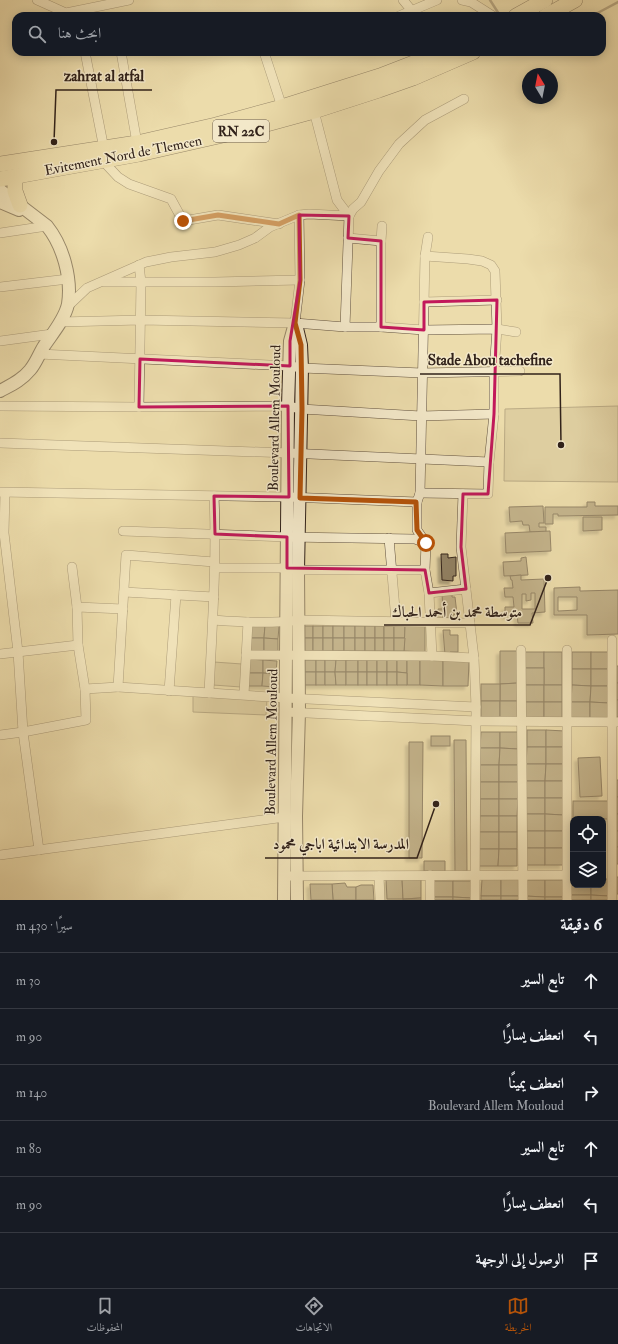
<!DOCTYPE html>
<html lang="ar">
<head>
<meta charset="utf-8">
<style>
	:root { --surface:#171b24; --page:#20242c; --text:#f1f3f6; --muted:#9ea1a6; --line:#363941; --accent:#b45309 }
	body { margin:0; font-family:"IM FELL Double Pica",Amiri,serif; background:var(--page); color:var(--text); direction:rtl }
	.controls { position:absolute; right:12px; bottom:12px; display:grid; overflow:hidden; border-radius:8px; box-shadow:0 2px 10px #0003 }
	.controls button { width:36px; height:36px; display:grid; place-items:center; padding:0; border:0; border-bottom:1px solid var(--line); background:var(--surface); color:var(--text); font:20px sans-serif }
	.compass { position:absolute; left:522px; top:68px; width:36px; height:36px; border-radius:50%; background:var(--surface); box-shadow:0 2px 10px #0003; rotate:350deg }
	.stop { position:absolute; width:12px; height:12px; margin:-9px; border:3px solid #b45309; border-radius:50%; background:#fff }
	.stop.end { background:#b45309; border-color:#fff; box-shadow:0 1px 4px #0008 }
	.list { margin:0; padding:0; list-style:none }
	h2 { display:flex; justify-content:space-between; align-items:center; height:52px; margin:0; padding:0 16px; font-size:17px }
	h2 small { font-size:13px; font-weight:400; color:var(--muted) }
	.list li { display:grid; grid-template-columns:26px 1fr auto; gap:12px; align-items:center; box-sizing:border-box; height:56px; padding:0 16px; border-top:1px solid var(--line) }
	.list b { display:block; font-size:15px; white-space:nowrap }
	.list p { margin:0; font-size:13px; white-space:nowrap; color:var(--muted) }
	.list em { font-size:13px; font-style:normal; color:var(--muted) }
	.icon { flex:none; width:22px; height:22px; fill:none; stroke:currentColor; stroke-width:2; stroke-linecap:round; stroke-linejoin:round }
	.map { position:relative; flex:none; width:618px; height:900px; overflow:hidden; direction:ltr }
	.search { position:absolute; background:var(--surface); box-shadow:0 2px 10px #0003; left:12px; right:12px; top:12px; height:44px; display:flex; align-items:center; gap:10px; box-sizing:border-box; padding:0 14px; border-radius:12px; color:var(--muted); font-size:15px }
	.sheet { height:388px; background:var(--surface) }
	nav { display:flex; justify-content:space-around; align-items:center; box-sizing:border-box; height:56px; border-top:1px solid var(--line); background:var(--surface); font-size:11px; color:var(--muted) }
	nav a { display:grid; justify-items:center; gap:2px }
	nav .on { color:var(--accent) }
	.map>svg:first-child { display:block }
	.green { fill:#ccbc93; stroke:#7e6f56 }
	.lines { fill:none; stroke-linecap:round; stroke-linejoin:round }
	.stream { stroke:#7b6c54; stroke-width:2.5 }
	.building { fill:#928366; stroke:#31221a; fill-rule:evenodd; filter:url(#shadow) }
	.minor-casing { stroke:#60503e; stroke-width:10 }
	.secondary-casing { stroke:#31221a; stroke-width:14 }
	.trunk-casing { stroke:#31221a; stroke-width:16 }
	.minor { stroke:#f3e8c9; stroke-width:9 }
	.secondary { stroke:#f3e8c9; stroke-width:12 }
	.trunk { stroke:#ecdcac; stroke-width:15 }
	.route { stroke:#b45309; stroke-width:5 }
	.marked { fill:none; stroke:#c2185b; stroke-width:3; stroke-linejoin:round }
	.labels { text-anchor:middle; stroke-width:3; stroke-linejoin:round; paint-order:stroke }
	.shield { fill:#f3e8c9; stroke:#6b5d4e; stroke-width:1 }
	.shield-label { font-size:13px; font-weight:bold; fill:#31221a }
	.street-label { font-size:14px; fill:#31221a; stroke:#f3e8c9 }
	.leader { fill:none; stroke:#31221a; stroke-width:1.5 }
	.callout-dot { fill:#31221a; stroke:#f3e8c9; stroke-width:1.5 }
	.callout-label { font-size:15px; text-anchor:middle; font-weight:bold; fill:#31221a; stroke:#f3e8c9; stroke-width:3; stroke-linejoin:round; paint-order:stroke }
</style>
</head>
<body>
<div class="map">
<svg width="618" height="900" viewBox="0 0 618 900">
	<defs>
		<filter id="shadow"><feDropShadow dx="-3.5" dy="3.5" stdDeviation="1" flood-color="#0004"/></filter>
	</defs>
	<rect width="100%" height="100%" fill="#ecdcac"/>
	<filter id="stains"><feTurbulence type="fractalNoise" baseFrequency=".005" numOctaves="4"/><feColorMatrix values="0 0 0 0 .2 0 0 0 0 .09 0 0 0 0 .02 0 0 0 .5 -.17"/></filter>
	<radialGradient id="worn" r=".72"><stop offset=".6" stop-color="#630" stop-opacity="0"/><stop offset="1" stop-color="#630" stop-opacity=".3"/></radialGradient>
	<g class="green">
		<path d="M618 406V482L504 481 505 409Z"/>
		<path d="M214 662 242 664 241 687 213 685Z"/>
		<path d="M193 696 267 699 266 715 193 712Z"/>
	</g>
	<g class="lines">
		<g class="stream">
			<path d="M490 0 499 14"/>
			<path d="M592 16 618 2"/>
		</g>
	</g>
	<g class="building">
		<path d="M587 502H595V506H618V515L558 516V514H553V524H545V507H587Z"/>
		<path d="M543 506 544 523H539V527H546V532H530L529 525H523L522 521 510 522 509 507Z"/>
		<path d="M583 517H602V530L583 531Z"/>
		<path d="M550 531 551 551 506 553 505 533Z"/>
		<path d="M441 554H448V558L456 557V576H453V581L442 580Z"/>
		<path d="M526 557 528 575 504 576 503 562 521 561V558Z"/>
		<path d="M521 575V580L544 579 545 612 532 613 533 623H518L517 615 505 616V607H514L513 597H505L504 588H513L512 580H511L510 576ZM531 593H535V609H522V594H526V601L531 600Z"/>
		<path d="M580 587V591L618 590V634L587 635V615H554V588ZM558 597H577V610L558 611Z"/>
		<path d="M452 593V597H455L457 614 453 615V619L449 620 448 618H443V614H438V609H443L442 594Z"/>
		<path d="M251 625H265L264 638H250Z"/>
		<path d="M265 625 279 626 278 639 264 638Z"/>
		<rect x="302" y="626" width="11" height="12"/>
		<rect x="313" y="626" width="10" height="12"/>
		<rect x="323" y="626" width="10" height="12"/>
		<rect x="333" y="626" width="11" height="12"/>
		<rect x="344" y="626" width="11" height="12"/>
		<rect x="355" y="626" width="10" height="12"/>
		<rect x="365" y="626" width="10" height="12"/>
		<rect x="375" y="626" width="9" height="12"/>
		<rect x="384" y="626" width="10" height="12"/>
		<rect x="394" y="626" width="11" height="12"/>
		<path d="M405 626H425V652L404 651Z"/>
		<path d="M443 630H450V635H458V652H450V655H445Z"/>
		<path d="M250 638H264V652L250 651Z"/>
		<path d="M264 638 278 639V652H264Z"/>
		<path d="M302 638H313V651H301Z"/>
		<rect x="313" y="638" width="10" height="13"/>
		<rect x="323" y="638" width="10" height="13"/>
		<rect x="333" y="638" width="11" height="13"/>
		<rect x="344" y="638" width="11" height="13"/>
		<rect x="355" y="638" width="10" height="13"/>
		<rect x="365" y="638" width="10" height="13"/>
		<rect x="375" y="638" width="9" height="13"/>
		<rect x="384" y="638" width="10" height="13"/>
		<path d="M394 638H405L404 651H394Z"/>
		<path d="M500 651H517L518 683 500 684Z"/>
		<rect x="525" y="652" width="19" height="16"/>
		<rect x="544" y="652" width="18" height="33"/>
		<rect x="572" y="652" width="19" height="17"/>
		<rect x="591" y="652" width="19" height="17"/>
		<path d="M249 659 263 660V673H249Z"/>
		<path d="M263 660 277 661 276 674 263 673Z"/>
		<rect x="304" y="660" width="12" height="12"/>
		<rect x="316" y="660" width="9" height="12"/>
		<path d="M325 660H336L335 672H325Z"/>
		<path d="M336 660H346V672H335Z"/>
		<rect x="346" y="660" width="12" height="12"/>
		<rect x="358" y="660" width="9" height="12"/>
		<rect x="367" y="660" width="10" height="12"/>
		<rect x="377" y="660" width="10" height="12"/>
		<rect x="387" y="660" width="10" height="12"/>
		<path d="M397 660H407V673L397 672Z"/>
		<rect x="407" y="660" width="13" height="25"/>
		<path d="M420 660H443V686L420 685Z"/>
		<path d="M443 660 469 661 468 686H443Z"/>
		<rect x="616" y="666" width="2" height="17"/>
		<rect x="525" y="668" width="19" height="17"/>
		<path d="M572 669H591V686L572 685Z"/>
		<path d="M591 669H610L609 686H591Z"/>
		<rect x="304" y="672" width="12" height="13"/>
		<rect x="316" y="672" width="9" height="13"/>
		<path d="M325 672H335L336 685H325Z"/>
		<path d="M335 672H346V685H336Z"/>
		<rect x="346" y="672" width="12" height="13"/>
		<rect x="358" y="672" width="9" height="13"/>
		<rect x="367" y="672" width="10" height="13"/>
		<rect x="377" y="672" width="10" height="13"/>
		<rect x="387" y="672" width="10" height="13"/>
		<path d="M397 672 407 673V685H397Z"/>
		<path d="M249 673H263L262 686H248Z"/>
		<path d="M263 673 276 674V687L262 686Z"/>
		<path d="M518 683V701H500V684Z"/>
		<rect x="616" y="683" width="2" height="17"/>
		<rect x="481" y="684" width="19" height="17"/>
		<rect x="525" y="685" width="19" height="17"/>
		<rect x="544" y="685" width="18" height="17"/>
		<path d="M572 685 591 686 590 702H571Z"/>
		<path d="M591 686H609V703L590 702Z"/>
		<rect x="616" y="700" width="2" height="17"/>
		<rect x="481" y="701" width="19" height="17"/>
		<rect x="500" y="701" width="18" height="17"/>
		<rect x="525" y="702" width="19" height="17"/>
		<rect x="544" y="702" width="18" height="17"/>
		<rect x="571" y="702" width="19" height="17"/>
		<path d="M590 702 609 703V719H590Z"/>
		<rect x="527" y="730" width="19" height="17"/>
		<path d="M546 730 565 731 564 747H546Z"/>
		<path d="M481 732H500V748H480Z"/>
		<path d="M500 732H518V749L500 748Z"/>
		<rect x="431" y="736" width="19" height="10"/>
		<path d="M454 740H466L467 871 455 872Z"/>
		<path d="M409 742H423L422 858H409Z"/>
		<path d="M527 747H546V764H526Z"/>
		<rect x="546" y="747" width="18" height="17"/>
		<path d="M480 748H500L499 765H480Z"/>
		<path d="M500 748 518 749V765H499Z"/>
		<path d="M600 757 602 796 580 797 578 758Z"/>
		<path d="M526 764H546L545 781H526Z"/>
		<path d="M546 764H564V781H545Z"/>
		<rect x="480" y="765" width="19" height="17"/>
		<rect x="499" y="765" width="19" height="17"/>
		<rect x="616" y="780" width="2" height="17"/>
		<rect x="526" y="781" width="19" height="17"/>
		<rect x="545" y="781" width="19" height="17"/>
		<rect x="480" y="782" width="19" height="17"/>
		<rect x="499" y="782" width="19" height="17"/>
		<rect x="616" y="797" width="2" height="17"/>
		<rect x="526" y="798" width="19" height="16"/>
		<path d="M545 798H564V815L545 814Z"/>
		<rect x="480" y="799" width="19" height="17"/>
		<path d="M499 799H518L517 816H499Z"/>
		<rect x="573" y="801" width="38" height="18"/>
		<rect x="526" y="814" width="19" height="17"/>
		<path d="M545 814 564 815 563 831H545Z"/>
		<rect x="616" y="814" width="2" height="17"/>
		<path d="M480 816H499V832H479Z"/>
		<rect x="499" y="816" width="18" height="16"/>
		<rect x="526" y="831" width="19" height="17"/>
		<rect x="545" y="831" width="18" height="17"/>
		<rect x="616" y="831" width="2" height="16"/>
		<rect x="479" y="832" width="20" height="17"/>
		<rect x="499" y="832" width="18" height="17"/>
		<rect x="616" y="847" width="2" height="17"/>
		<path d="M526 848H545V865H525Z"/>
		<rect x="545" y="848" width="18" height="17"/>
		<path d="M479 849H499L498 866H479Z"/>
		<path d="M499 849H517V866H498Z"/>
		<path d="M424 861H445V872L424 871Z"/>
		<rect x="615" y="877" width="3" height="17"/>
		<path d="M402 878 403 899H387L386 879Z"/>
		<path d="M402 878H421V898L403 899Z"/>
		<path d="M572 878H573V885H591V895H571Z"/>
		<path d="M482 879H501V896H481Z"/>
		<rect x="501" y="879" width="18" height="17"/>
		<path d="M603 879H609V896L591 895V885H603Z"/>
		<path d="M526 880H545V897L525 896Z"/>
		<rect x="545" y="880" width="18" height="17"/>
		<rect x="434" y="881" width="19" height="16"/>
		<path d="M453 881H472V898L453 897Z"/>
		<path d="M345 883 347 887H356V900H333L332 884Z"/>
		<path d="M310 884H332L333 900H311Z"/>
		<path d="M361 885H373L374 900H356V887Z"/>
		<rect x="571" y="895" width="20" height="5"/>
		<path d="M591 895 609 896V900H591Z"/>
		<rect x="481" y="896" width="20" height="4"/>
		<rect x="501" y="896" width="18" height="4"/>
		<path d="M525 896 545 897V900H525Z"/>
		<rect x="434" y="897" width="19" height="3"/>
		<path d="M453 897 472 898V900H453Z"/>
		<rect x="545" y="897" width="18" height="3"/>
		<path d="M421 898V900H403V899Z"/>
	</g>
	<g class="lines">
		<g class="minor-casing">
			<g id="minor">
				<path d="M37 0 66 13 129 0"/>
				<path d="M403 0 412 11"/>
				<path d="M462 0 471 2 493 16"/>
				<path d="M399 16 437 0"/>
				<path d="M85 52 104 149"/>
				<path d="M121 52 137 143"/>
				<path d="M264 52 282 107"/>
				<path d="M314 111 337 200 349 216"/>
				<path d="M103 161 118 177 129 184 171 199 183 221 218 215 279 224"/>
				<path d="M0 233 47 226"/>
				<path d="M428 237 425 256 420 493 417 502V530L426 543 425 570 429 593 432 656"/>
				<path d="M348 238 381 241"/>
				<path d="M139 265 141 282 139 407"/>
				<path d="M104 282H215L300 280"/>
				<path d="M0 287 68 279"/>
				<path d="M424 302 497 300"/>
				<path d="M67 307 87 288 146 262 171 257 215 252 239 245 255 238 270 227 299 215 309 214 349 216"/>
				<path d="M60 322 141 320 295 323 345 327H381L424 330 497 329 516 332"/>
				<path d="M295 323 300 280 299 215"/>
				<path d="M345 327 349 216 353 209 361 202 379 171 399 144 425 120 464 99"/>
				<path d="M381 327V241L382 226"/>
				<path d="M0 341 52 334"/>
				<path d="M39 354 290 366 302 368 422 373 520 371"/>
				<path d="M0 406 139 407 288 406 301 409 421 416 494 414"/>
				<path d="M0 443 288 453 489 462"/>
				<path d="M0 492 288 497 417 502"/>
				<path d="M5 493 4 533 18 652 23 732 39 850"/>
				<path d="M420 493 488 494 489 462 494 414V372L497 329 495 271 491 265 482 261 468 259 425 256"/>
				<path d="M463 494 461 547 474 658 476 707 475 900"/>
				<path d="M123 531 287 537 415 539 426 543"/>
				<path d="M389 538 396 621"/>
				<path d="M214 562 126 555 118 687 286 698 476 707"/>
				<path d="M215 568H287L298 570H425"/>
				<path d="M124 592 214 597"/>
				<path d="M429 593 466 589"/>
				<path d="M77 607 123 609"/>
				<path d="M213 620C241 622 270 624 299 620L470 623"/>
				<path d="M521 650 523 900"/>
				<path d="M0 654 78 645"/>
				<path d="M246 655 432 656 474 658"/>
				<path d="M85 689 118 687"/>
				<path d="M169 691 176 595"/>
				<path d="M209 693C212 628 217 562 214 496"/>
				<path d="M244 694 248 622"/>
				<path d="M286 712 476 721 618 722"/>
				<path d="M0 735 23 732 86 720 85 689 78 645 77 607 72 567"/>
				<path d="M0 855 285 817"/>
				<path d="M290 876 573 875"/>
				<path d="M379 876 380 900"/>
				<path d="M430 900V875"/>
				<path d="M567 900V650"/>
				<path d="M612 900V640"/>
			</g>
		</g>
		<g class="secondary-casing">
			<g id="secondary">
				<path d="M0 190 47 226C63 246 72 278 68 304 65 319 52 334 44 346 39 354 36 363 30 370 22 380 11 385 0 391"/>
				<path d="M0 202 19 210"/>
				<path d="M296 324 301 345 302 368 298 570 299 712 296 816 297 900"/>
				<path d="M284 900 288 406 290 341 295 323"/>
			</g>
		</g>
		<g class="trunk-casing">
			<g id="trunk">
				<path d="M516 16 545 0"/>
				<path d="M546 16 575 0"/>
				<path d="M0 164 137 143 216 125 282 107 380 76 442 52"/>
				<path d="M15 177V191L20 205"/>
				<path d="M0 179 139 154 245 130 314 111 379 90 413 78 473 52"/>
			</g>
		</g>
		<use href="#minor" class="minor"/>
		<use href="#secondary" class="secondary"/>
		<use href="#trunk" class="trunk"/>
	</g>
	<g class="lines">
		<path class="route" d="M183 221 218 215 279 224 299 215 300 280 295 323 301 345 302 409 300 498 416 502 417 530 426 543"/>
	</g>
	<path d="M0 0H618V900H0ZM299 215 349 216 348 238 381 241V327L424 330V302L497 300 494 414 488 494H463L461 547 466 589 429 593 425 570 287 568V537L215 534 214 496 289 497 288 406 139 407 140 359 290 366V341L300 280Z" fill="#ecdcac" fill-opacity=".55" fill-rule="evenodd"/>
	<path class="marked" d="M299 215 349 216 348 238 381 241V327L424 330V302L497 300 494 414 488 494H463L461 547 466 589 429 593 425 570 287 568V537L215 534 214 496 289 497 288 406 139 407 140 359 290 366V341L300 280Z"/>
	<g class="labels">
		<rect class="shield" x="213" y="120" width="56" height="22" rx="3"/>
		<g class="shield-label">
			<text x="241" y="136">RN 22C</text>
		</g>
		<g class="street-label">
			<text transform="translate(123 155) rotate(-11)" y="5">Evitement Nord de Tlemcen</text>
			<text transform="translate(274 418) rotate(-89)" y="5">Boulevard Allem Mouloud</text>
			<text transform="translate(271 742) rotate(-89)" y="5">Boulevard Allem Mouloud</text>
		</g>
	</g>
	<path class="leader" d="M54 142L56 90H152M561 445L560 374H420M548 578L530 625H384M436 804L417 858H265"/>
	<g class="callout-dot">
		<circle cx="54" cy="142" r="4"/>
		<circle cx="561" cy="445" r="4"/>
		<circle cx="548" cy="578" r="4"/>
		<circle cx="436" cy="804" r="4"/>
	</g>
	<g class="callout-label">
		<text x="104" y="81">zahrat al atfal</text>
		<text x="490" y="365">Stade Abou tachefine</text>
		<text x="457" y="617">متوسطة محمد بن أحمد الحباك</text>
		<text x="341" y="849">المدرسة الابتدائية اباجي محمود</text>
	</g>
	<rect width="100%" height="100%" filter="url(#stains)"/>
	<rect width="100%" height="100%" fill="url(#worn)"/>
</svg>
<div class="controls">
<button><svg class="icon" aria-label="locate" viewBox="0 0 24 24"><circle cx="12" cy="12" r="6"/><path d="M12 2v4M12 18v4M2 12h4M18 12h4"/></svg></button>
<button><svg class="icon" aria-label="layers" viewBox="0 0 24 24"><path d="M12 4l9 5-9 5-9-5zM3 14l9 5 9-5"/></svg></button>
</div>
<svg class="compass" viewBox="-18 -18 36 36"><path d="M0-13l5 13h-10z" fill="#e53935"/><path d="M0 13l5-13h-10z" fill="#9ea1a6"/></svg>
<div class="stop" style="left:426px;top:543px"></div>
<div class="stop end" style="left:183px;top:221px"></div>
<div class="search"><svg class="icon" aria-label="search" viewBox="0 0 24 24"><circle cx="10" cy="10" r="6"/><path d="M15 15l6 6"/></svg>ابحث هنا</div>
</div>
<section class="sheet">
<h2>6 دقيقة<small>سيرًا · 430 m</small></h2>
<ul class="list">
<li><svg class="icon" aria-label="ahead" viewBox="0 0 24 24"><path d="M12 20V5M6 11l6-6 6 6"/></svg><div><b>تابع السير</b></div><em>30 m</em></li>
<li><svg class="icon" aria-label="left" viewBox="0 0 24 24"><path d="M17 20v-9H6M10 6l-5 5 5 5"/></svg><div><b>انعطف يسارًا</b></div><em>90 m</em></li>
<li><svg class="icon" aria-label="right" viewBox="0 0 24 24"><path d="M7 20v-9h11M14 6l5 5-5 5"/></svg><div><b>انعطف يمينًا</b><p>Boulevard Allem Mouloud</p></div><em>140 m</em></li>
<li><svg class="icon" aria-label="ahead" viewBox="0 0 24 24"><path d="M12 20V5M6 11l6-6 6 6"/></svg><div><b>تابع السير</b></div><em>80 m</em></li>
<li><svg class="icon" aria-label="left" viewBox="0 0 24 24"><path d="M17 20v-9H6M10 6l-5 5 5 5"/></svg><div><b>انعطف يسارًا</b></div><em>90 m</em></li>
<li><svg class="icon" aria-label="arrive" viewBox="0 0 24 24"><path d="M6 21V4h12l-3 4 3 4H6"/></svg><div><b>الوصول إلى الوجهة</b></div></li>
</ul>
</section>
<nav>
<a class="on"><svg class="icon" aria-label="map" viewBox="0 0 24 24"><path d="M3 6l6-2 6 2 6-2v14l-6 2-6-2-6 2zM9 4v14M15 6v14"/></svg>الخريطة</a>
<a><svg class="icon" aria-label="directions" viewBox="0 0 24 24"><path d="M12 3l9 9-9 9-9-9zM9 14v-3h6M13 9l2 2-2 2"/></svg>الاتجاهات</a>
<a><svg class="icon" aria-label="saved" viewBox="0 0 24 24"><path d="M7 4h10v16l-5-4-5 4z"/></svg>المحفوظات</a>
</nav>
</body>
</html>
